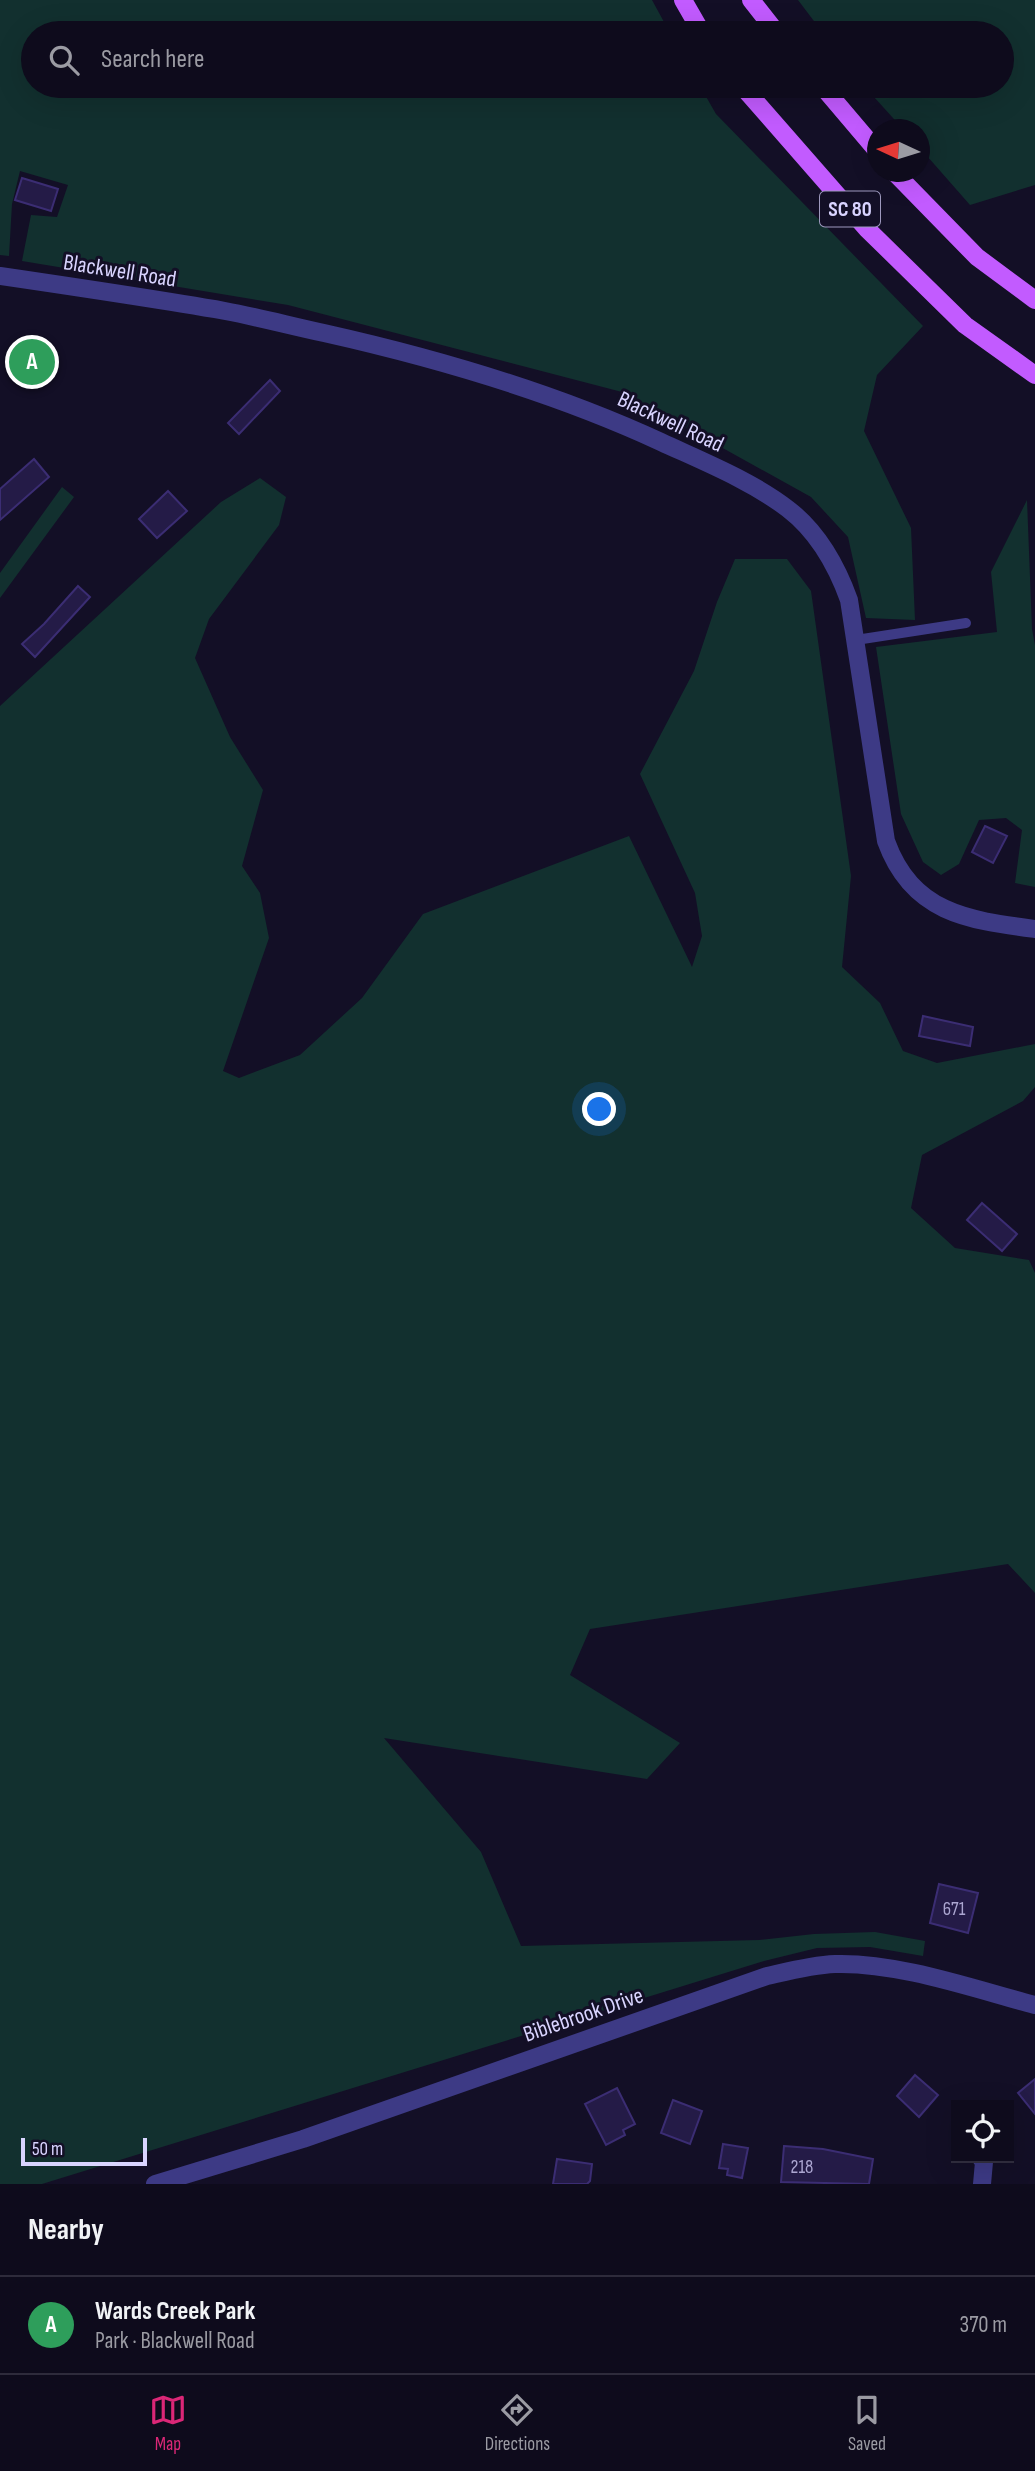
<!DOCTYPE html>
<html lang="en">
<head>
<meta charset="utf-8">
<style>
	:root { --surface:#0e0b1c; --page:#171425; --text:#f1f3f6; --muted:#9b9ba3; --line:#2e2b3b; --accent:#db2777 }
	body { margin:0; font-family:"Sofia Sans Condensed",sans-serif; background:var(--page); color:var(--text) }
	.controls { position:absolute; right:21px; bottom:21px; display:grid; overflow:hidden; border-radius:0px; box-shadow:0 7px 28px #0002 }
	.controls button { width:63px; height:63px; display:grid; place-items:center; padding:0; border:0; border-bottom:2px solid var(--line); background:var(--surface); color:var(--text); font:35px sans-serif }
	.compass { position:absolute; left:867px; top:119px; width:63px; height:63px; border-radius:50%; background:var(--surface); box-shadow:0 7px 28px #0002; rotate:274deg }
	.scale { position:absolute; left:21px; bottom:18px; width:126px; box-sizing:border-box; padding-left:7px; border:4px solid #d9d4ff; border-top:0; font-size:19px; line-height:24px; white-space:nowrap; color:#d9d4ff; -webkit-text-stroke:5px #130f26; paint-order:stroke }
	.you { position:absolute; left:600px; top:1110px; width:24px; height:24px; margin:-18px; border:5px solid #fff; border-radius:50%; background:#1a73e8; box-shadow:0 0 0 10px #1a73e833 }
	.badge { display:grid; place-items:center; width:46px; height:46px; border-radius:50%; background:var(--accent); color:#fff; font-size:23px; font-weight:700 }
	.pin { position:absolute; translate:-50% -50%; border:4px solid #fff; box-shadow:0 2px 7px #0006 }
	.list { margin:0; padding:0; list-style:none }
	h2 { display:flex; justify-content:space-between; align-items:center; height:91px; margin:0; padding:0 28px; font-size:30px }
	h2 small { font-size:23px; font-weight:400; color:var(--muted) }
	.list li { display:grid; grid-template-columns:46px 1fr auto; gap:21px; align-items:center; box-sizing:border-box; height:98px; padding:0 28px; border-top:2px solid var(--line) }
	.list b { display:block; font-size:26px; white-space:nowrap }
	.list p { margin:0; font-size:23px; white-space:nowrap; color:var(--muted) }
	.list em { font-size:23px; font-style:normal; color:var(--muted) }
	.icon { flex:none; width:38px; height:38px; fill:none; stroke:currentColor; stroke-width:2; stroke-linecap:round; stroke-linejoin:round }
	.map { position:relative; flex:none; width:1035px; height:2184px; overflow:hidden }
	.search { position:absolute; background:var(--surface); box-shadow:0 7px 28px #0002; left:21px; right:21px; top:21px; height:77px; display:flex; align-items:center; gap:18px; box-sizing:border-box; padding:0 24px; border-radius:38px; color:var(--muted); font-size:26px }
	.sheet { height:189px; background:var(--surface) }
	nav { display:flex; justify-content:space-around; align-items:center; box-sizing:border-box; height:98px; border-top:2px solid var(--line); background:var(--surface); font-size:19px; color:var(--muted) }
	nav a { display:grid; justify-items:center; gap:4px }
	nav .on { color:var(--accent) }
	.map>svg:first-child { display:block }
	.green { fill:#12302f }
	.building { fill:#241b47; stroke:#3b2d73; stroke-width:2 }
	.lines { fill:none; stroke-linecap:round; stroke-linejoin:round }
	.lane { stroke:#3d3a85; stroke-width:10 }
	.street { stroke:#3d3a85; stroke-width:18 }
	.primary { stroke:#c25bff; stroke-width:18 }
	.labels { text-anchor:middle; stroke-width:6; stroke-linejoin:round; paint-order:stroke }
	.number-label { font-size:19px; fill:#aca6d1 }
	.shield { fill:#130f26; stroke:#9e99be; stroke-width:2 }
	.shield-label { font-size:21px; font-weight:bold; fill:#d9d4ff }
	.street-label { font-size:23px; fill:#d9d4ff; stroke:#130f26 }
</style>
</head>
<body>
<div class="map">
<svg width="1035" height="2184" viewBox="0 0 1035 2184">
	<rect width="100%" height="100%" fill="#130f26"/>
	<g class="green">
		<path d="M0 0H652L670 33H33V86H700L716 114 923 326 877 375 864 431 911 528 915 620 866 618 848 537 811 497 622 392 288 305 22 261 31 215 57 217 68 185 20 171 12 204 9 256 0 255Z"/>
		<path d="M798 0H1035V185L970 205 920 148V130L903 129 864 86H1002V33H823Z"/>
		<path d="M260 478 286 497 279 525 209 619 195 658 230 737 263 790 242 866 260 893 269 938 223 1071 239 1078 300 1055 362 998 423 914 629 836 692 967 702 936 695 893 640 774 694 671 717 602 735 559H787L811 591 851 876 842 967 880 1003 903 1051 937 1063 1035 1044V1087L1023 1101 922 1155 911 1208 955 1248 1029 1260 1035 1273V1593L1008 1564 590 1629 570 1675 680 1743 647 1779 384 1738 481 1852 521 1946 759 1940 814 1934 875 1932 925 1941 923 1956 870 1947 817 1948 764 1961 42 2184H0V706L221 502Z"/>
		<path d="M62 487 74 497 0 598V573Z"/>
		<path d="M1027 500 1032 629 1035 645V887L1015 883 1022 830 1006 818 979 820 959 864 941 875 923 862 901 814 876 647 997 632 991 572Z"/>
	</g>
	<g class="building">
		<path d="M22 178 58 189 51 211 15 200Z"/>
		<path d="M270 380 280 391 239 434 228 423Z"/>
		<path d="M34 459 49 477 0 520V489Z"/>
		<path d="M168 491 187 511 157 538 139 519Z"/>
		<path d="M78 586 90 597 35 657 22 644 44 624Z"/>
		<path d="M985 826 1007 836 993 863 972 852Z"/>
		<path d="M923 1016 973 1027 970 1046 919 1036Z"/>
		<path d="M982 1203 1017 1234 1002 1251 967 1220Z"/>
		<path d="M939 1884 978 1893 968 1933 930 1923Z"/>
		<path d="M915 2075 938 2095 919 2117 897 2096Z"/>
		<path d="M1035 2079V2114L1018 2093Z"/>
		<path d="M617 2088 635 2124 623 2130 625 2135 606 2145 585 2104Z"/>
		<path d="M673 2100 702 2111 690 2144 661 2133Z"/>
		<path d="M723 2144 748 2148 742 2178 727 2175 728 2169 719 2168Z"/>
		<path d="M784 2146 823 2149 873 2159 869 2184 781 2182Z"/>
		<path d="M557 2159 592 2164 590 2181 587 2184H553Z"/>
	</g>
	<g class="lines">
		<path class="lane" d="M856 640 966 623"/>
		<g class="street">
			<path d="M0 276C75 287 150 298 225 311 258 317 291 326 324 333 440 359 553 392 661 442 702 461 752 481 788 509 818 532 836 564 849 600L886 841C912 913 967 920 1035 929"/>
			<path d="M981 2158 984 2162 982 2184"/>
			<path d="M155 2184 303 2139 767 1976C789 1971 812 1965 835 1964 898 1962 974 1989 1035 2005"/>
		</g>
		<g class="primary">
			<path d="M683 0 702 33"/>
			<path d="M751 0 777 33"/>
			<path d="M742 86 867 229 965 325 1035 375"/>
			<path d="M822 86 878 152"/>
			<path d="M894 172 977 257 1035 300"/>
		</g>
	</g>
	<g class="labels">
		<g class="number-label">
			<text x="954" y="1915">671</text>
			<text x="802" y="2173">218</text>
		</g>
		<rect class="shield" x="820" y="191.5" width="60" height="35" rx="5"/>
		<g class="shield-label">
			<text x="850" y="216">SC 80</text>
		</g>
		<g class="street-label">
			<text transform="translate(120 270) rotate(9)" y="8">Blackwell Road</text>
			<text transform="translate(671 421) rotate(25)" y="8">Blackwell Road</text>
			<text transform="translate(583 2014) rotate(-19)" y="8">Biblebrook Drive</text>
		</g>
	</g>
</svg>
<div class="controls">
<button><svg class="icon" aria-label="locate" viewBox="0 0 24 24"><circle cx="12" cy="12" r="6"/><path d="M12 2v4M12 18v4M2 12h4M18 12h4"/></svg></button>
</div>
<svg class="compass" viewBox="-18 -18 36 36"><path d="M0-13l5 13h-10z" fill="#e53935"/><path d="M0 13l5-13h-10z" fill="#9b9ba3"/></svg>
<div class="scale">50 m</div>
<div class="you"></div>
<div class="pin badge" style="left:32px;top:362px;background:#2e9e5b">A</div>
<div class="search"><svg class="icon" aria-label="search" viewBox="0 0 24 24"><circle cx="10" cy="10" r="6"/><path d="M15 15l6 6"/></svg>Search here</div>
</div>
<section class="sheet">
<h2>Nearby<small></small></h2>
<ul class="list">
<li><span class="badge" style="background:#2e9e5b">A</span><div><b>Wards Creek Park</b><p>Park · Blackwell Road</p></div><em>370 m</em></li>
</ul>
</section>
<nav>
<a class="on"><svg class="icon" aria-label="map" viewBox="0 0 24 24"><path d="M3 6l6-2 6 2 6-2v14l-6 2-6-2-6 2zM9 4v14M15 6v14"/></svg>Map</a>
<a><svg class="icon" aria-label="directions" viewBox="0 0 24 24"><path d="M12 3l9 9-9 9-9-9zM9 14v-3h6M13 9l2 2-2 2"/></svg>Directions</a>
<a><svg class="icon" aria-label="saved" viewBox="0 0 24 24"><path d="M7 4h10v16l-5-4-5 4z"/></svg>Saved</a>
</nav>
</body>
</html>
